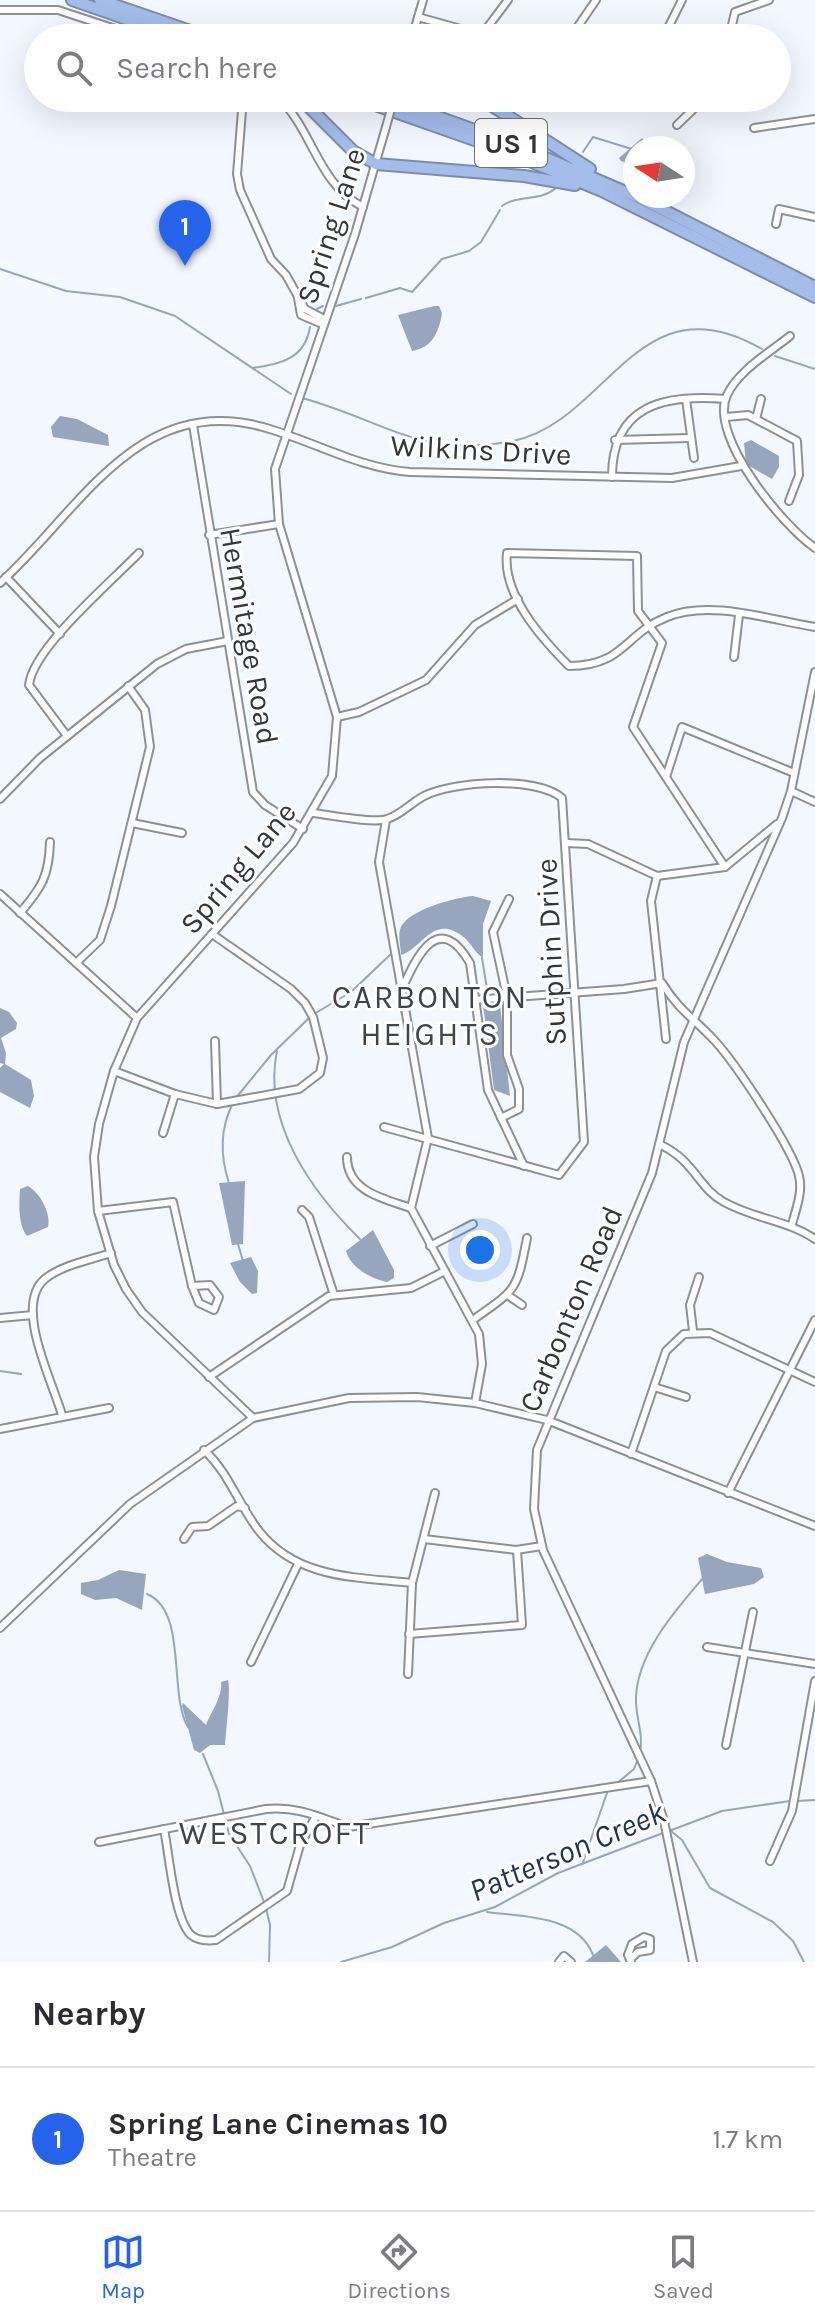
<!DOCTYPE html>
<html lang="en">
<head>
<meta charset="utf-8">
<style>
	:root { --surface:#fff; --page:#f7f7f7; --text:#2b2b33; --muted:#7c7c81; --line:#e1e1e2; --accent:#2563eb }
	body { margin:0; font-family:Karla,sans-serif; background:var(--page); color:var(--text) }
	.compass { position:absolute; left:623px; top:136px; width:72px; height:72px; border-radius:50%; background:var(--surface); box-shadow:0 8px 32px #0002; rotate:282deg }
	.you { position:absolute; left:480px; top:1250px; width:28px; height:28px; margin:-20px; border:6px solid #fff; border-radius:50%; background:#1a73e8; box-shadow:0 0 0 12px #1a73e833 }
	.badge { display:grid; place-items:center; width:52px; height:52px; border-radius:50%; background:var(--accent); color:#fff; font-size:26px; font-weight:700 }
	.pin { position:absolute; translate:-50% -66px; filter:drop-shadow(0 2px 4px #0008) }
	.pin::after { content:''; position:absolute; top:42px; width:28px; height:24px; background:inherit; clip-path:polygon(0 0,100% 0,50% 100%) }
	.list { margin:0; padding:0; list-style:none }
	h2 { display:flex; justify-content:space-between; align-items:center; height:104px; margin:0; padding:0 32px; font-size:34px }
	h2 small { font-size:26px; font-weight:400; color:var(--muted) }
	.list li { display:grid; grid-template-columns:52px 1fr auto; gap:24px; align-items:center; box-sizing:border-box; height:144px; padding:0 32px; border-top:2px solid var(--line) }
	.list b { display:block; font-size:30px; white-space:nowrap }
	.list p { margin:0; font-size:26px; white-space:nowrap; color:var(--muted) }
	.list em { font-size:26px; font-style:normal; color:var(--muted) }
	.icon { flex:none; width:44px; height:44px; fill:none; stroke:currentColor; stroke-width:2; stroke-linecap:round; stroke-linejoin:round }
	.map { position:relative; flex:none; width:815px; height:1962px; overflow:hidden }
	.search { position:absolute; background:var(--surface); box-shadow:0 8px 32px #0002; left:24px; right:24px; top:24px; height:88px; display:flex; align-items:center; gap:20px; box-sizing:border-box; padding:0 28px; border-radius:44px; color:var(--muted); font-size:30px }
	.sheet { height:248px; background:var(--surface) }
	nav { display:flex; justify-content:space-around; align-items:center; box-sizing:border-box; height:112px; border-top:2px solid var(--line); background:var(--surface); font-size:22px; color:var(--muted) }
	nav a { display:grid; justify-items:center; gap:4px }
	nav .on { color:var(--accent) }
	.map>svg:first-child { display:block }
	.water { fill:#97a5bf }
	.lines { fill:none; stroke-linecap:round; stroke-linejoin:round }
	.stream { stroke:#97a5bf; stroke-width:2 }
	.minor-casing { stroke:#8d9097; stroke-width:10 }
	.highway-casing { stroke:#7c8dac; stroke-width:14 }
	.minor { stroke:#fff; stroke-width:6 }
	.highway { stroke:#a4bcea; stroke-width:10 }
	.minor-bridge-casing { stroke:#8d9097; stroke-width:10; stroke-linecap:butt }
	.minor-bridge { stroke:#fff; stroke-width:6 }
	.labels { text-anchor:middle; stroke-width:6; stroke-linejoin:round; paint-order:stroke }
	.shield { fill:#fff; stroke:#707274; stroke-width:2 }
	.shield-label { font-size:28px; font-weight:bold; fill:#333538 }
	.street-label { font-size:30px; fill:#333538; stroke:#fff }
	.neighbourhood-label { font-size:32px; letter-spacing:2px; fill:#404349; stroke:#fff }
	.water-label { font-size:32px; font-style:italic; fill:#1f3258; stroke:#fff }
</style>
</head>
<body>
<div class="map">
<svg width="815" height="1962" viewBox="0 0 815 1962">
	<rect width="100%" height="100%" fill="#f3f7ff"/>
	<g class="water">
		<path d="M642 138 649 148H635V165L621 161 619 158Z"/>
		<path d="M434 306H439L442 313C439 332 432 348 412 351L398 315Z"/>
		<path d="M60 416 77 419 108 435 109 446 53 437 51 427Z"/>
		<path d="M751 440 779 456V467L772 479 746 464 744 443Z"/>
		<path d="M473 896 491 901 483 924V958C474 952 470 941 461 935 432 915 422 949 401 955 401 948 398 937 400 930 403 911 457 897 473 896Z"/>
		<path d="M500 1004 510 1096 494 1090 483 1005Z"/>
		<path d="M0 1008 9 1012 17 1023 16 1029 1 1038 6 1053 5 1064 31 1080 34 1096 30 1108 0 1092V1068L4 1064 0 1063Z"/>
		<path d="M245 1181 243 1244 232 1245 219 1183Z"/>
		<path d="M28 1186C40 1193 51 1213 48 1227L27 1236C18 1225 19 1204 20 1189Z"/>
		<path d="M373 1230 394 1270V1278L387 1282C371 1279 350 1267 346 1251Z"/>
		<path d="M251 1257 258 1271 257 1293 252 1294 240 1282 230 1263Z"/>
		<path d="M707 1554 727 1562 761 1568 764 1577 754 1584 705 1594 698 1558Z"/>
		<path d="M119 1570 146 1574 142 1610 116 1598 95 1600 81 1594V1583L98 1580Z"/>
		<path d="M228 1680C231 1688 226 1732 225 1745H210L200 1753 194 1750 182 1706 183 1703 206 1725C211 1712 223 1696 221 1682Z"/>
		<path d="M606 1945 621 1962H585Z"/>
	</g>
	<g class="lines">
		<g class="stream">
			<path d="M583 152 593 137 635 150"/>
			<path d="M502 206C519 194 540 202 556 188"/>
			<path d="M0 269 66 291 120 297 175 316 291 394"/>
			<path d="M366 298 400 288 412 292 442 259 469 251 481 242 500 210"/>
			<path d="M336 306 361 299"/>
			<path d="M317 309 323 306"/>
			<path d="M775 356 815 369"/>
			<path d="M253 368C282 364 305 358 310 327"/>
			<path d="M302 398C383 420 421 459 513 441 609 421 638 277 762 349"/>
			<path d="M482 958 488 995"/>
			<path d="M314 1014 351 992 393 952"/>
			<path d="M277 1051C262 1123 312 1192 360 1239"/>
			<path d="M235 1099 271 1055 309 1018"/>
			<path d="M229 1183C220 1156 220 1130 232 1105"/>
			<path d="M238 1244 243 1261"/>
			<path d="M0 1371 21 1374"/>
			<path d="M147 1594C188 1611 168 1694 188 1727"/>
			<path d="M640 1753C644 1733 635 1717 636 1697 638 1651 677 1609 703 1578"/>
			<path d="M203 1754 218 1791 229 1834 250 1866 264 1902"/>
			<path d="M616 1784 634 1769 638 1759"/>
			<path d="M796 1801 815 1800"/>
			<path d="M669 1831 722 1811 790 1801"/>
			<path d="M671 1831 682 1840 710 1888 773 1922 793 1941 804 1962"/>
			<path d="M583 1862 608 1790"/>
			<path d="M266 1908 270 1925 269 1962"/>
			<path d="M487 1912C523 1917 578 1915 593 1955"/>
			<path d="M341 1962 392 1947 444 1923 495 1907 558 1873 663 1833"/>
		</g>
		<g class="minor-casing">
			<g id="minor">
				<path d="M0 10H58L143 38"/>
				<path d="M418 17 475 33 511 32 525 38"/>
				<path d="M484 32 508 0"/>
				<path d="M412 38 423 0"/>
				<path d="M570 38 596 0"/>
				<path d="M663 38 682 0"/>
				<path d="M729 38 735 12 769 0"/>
				<path d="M243 98 237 174 240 190 271 259 286 275 305 309 324 319"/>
				<path d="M279 98C314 132 317 183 363 207"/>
				<path d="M677 125 705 98"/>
				<path d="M754 128 815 119"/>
				<path d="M776 224 779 209 815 217"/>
				<path d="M298 298 301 315 322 324"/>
				<path d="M790 336C770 352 738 371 727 395 708 436 783 526 815 548"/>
				<path d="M686 399 694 458"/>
				<path d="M726 417 748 415 797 441 799 475 789 501"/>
				<path d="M756 419 761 399"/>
				<path d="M193 425 253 792 265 805 303 829"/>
				<path d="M615 440 690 438"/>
				<path d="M612 477C612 405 664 394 725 399"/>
				<path d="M209 535 279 524"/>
				<path d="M6 577 60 634"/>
				<path d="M0 583C78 513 137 392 263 427 313 441 358 468 410 472L672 478 741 466"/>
				<path d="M734 657 739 615"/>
				<path d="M337 717 359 712 426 680 475 625 518 599"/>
				<path d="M67 736 29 685C33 648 111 582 139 553"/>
				<path d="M666 777 682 727 794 773"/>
				<path d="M791 791 815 802"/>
				<path d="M0 799 40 758 157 664 186 649 228 641"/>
				<path d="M313 813C330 815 373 824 387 819 401 815 412 802 424 796 454 781 536 776 562 798L584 1142 559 1175 384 1127"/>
				<path d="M386 820 379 862 428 1138 411 1208 479 1334 482 1364 475 1403"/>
				<path d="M132 823 182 833"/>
				<path d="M566 843 588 844 657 876 725 867 777 824"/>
				<path d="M725 867 633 727 662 643 638 611 637 556 507 553C502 594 541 638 569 666 624 666 624 634 667 617 710 599 770 620 815 627"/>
				<path d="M657 876 651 901 666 1039"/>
				<path d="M0 894 137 1018"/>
				<path d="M20 913C42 887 49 876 50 842"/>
				<path d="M76 963 100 940 111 906 150 747 145 710 128 686"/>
				<path d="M402 989C417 955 439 910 470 963L488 1090 524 1166"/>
				<path d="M473 1000 624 989 662 983C680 1012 694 1018 715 1041 735 1063 793 1149 799 1176 803 1192 796 1209 792 1224"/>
				<path d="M215 1041 217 1104"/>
				<path d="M114 1071 175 1094 217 1104 299 1089 320 1073 323 1058 313 1017 305 1003 291 989 212 934"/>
				<path d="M501 1118 519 1109V1089L507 1055V997L493 932 509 899"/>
				<path d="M163 1133 175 1094"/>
				<path d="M661 1145C696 1162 697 1187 724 1202 754 1219 787 1220 815 1239"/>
				<path d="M347 1157C347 1192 385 1199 411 1208"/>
				<path d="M302 1210 309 1217 334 1295"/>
				<path d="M98 1211 173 1202 192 1286"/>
				<path d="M430 1246 473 1224"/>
				<path d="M210 1285 219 1297 214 1310 199 1303 192 1286Z"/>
				<path d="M509 1296 522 1305"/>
				<path d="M0 1318 33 1315"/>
				<path d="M474 1319C517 1289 517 1290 527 1238"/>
				<path d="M693 1331 690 1305 699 1277"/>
				<path d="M209 1377 329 1296 411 1288 445 1271"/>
				<path d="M654 1387 686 1397"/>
				<path d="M62 1415C53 1382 12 1304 46 1278 63 1265 90 1260 111 1253"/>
				<path d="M253 1418 142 1312 126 1289 114 1265 98 1211 94 1157 99 1124 114 1071 137 1018 293 843 332 776 337 717 279 524 275 469 355 234 386 127"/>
				<path d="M0 1429 109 1408"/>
				<path d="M204 1450C229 1473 238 1504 259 1531 297 1579 356 1577 412 1583"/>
				<path d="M631 1454 666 1351 684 1334 710 1333 815 1382"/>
				<path d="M728 1493 815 1320"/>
				<path d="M184 1539 192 1527 208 1526 237 1506 245 1508"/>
				<path d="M424 1539 516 1550 542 1546"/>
				<path d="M0 1628 130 1504 253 1418 349 1398 417 1397 475 1403 547 1420 815 1526"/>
				<path d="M409 1634 522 1625 517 1550"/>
				<path d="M707 1647 815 1664"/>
				<path d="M251 1662 298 1564"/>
				<path d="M408 1674 412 1583 435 1493"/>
				<path d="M726 1745 753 1612"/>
				<path d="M164 1829C169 1853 174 1919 191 1935 198 1941 207 1941 216 1940L287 1891 300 1845 316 1816"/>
				<path d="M99 1842 266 1809C297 1806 319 1817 348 1827L651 1781"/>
				<path d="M770 1861 792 1811 815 1681"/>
				<path d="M630 1959 638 1952 650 1950V1939L644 1937 632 1944 628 1955 631 1962"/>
				<path d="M559 1962 564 1956 571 1962"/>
				<path d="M693 1962 664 1821 651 1781 543 1550 534 1509 537 1450 652 1173 684 1042 782 818 791 791 815 672"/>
			</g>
		</g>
		<g class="highway-casing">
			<g id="highway">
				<path d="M72 0 181 38"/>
				<path d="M100 0 211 38"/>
				<path d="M300 98 353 151 376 164 524 176 575 185"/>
				<path d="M355 98 500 149 602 191 815 297"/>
				<path d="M385 98 511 143 635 196"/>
				<path d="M480 98 590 169"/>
				<path d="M636 196 815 287"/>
			</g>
		</g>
		<use href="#minor" class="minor"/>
		<use href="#highway" class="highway"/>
		<g class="minor-bridge-casing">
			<path id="minor-bridge" d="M386 127 394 98"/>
		</g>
		<use href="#minor-bridge" class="minor-bridge"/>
	</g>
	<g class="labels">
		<rect class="shield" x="475" y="119" width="72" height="48" rx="6"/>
		<g class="shield-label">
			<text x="511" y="153">US 1</text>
		</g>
		<g class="street-label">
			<text transform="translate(331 226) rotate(-72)" y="10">Spring Lane</text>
			<text transform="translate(481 450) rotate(3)" y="10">Wilkins Drive</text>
			<text transform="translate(249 636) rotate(80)" y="10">Hermitage Road</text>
			<text transform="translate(238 868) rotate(-50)" y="10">Spring Lane</text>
			<text transform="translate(551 952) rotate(-93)" y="10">Sutphin Drive</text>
			<text transform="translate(571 1309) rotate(-67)" y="10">Carbonton Road</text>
		</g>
		<g class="neighbourhood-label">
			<text x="430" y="1008">CARBONTON<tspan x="430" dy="37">HEIGHTS</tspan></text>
			<text x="275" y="1844">WESTCROFT</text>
		</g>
		<g class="water-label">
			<text transform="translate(567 1851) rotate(-23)" y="11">Patterson Creek</text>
		</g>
	</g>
</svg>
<svg class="compass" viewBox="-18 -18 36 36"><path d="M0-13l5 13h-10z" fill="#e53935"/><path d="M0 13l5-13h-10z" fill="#7c7c81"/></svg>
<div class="you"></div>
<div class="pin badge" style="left:185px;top:266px">1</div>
<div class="search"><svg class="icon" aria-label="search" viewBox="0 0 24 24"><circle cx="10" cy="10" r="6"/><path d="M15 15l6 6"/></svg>Search here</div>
</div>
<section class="sheet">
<h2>Nearby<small></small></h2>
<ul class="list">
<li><span class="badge">1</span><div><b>Spring Lane Cinemas 10</b><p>Theatre</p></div><em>1.7 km</em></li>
</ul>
</section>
<nav>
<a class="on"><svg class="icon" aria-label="map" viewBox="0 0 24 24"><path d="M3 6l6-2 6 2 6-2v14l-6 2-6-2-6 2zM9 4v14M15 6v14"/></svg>Map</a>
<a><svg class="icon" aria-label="directions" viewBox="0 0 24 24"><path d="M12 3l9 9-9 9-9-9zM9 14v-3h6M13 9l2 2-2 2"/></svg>Directions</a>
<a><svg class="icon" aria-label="saved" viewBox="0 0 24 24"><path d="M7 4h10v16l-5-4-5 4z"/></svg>Saved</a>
</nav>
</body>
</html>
